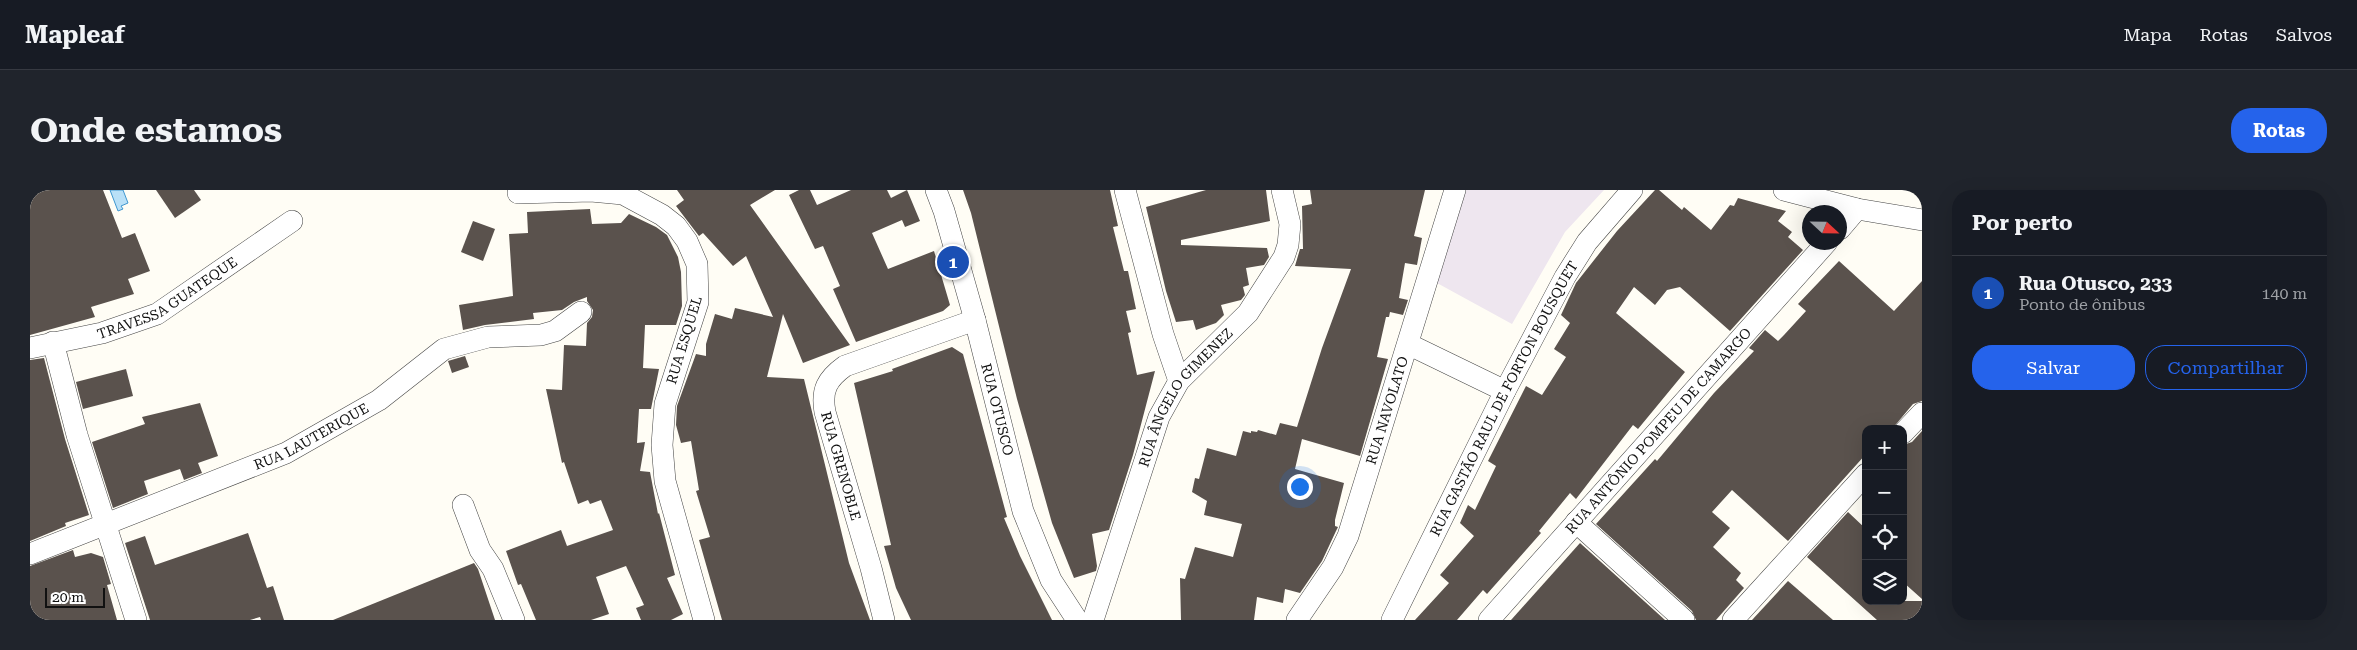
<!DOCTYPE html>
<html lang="pt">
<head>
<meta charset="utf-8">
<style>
	:root { --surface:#171b24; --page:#20242c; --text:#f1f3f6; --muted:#9ea1a6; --line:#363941; --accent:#2563eb }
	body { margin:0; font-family:"Roboto Serif",serif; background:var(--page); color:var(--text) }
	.controls { position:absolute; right:15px; bottom:15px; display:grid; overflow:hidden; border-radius:10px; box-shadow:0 5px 20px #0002 }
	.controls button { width:45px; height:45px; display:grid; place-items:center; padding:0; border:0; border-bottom:1px solid var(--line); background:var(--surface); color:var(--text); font:25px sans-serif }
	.compass { position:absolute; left:1772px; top:15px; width:45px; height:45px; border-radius:50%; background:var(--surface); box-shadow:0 5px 20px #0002; rotate:112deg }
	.scale { position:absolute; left:15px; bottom:12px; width:60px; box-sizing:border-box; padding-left:5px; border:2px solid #111; border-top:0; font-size:14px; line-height:18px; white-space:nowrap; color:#111; -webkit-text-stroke:4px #fff; paint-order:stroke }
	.you { position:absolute; left:1269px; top:296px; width:18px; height:18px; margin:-12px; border:4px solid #fff; border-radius:50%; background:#1a73e8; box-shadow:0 0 0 8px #1a73e833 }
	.badge { display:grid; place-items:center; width:32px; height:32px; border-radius:50%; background:var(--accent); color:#fff; font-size:16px; font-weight:700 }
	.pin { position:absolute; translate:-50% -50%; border:2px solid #fff; box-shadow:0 1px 5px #0006 }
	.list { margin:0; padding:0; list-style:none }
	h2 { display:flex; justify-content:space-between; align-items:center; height:65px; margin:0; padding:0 20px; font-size:21px }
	h2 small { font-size:16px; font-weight:400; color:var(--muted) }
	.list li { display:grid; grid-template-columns:32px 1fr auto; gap:15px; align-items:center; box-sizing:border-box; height:75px; padding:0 20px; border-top:1px solid var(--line) }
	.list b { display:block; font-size:19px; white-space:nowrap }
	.list p { margin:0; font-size:16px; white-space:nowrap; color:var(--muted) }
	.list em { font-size:16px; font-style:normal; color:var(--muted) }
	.actions { display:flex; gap:10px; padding:15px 20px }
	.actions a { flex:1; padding:11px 0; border:1px solid var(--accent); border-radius:20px; text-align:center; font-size:18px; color:var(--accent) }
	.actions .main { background:var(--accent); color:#fff }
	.icon { flex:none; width:28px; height:28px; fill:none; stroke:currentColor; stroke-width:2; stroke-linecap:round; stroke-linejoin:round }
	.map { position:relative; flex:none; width:1892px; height:430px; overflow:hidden; border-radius:20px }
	header { display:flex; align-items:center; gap:30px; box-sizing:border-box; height:70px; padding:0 25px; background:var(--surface); border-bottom:1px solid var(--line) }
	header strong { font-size:24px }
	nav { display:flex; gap:28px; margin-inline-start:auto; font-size:18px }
	.intro { display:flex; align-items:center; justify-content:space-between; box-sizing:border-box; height:120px; padding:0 30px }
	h1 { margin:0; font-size:35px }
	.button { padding:12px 22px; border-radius:20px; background:var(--accent); color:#fff; font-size:18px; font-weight:700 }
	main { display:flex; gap:30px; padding:0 30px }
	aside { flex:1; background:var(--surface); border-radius:20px; box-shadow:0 5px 20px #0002 }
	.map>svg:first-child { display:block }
	.industrial { fill:#eee6ef }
	.water { fill:#b9e0f7; stroke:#3f96cf }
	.building { fill:#5a524d }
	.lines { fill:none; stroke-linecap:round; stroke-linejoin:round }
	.street-casing { stroke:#444; stroke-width:22 }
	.street { stroke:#fff; stroke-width:21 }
	.labels { text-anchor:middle; stroke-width:5; stroke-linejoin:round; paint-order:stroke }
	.street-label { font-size:14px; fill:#111; stroke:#fff }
</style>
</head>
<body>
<header>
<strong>Mapleaf</strong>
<nav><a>Mapa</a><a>Rotas</a><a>Salvos</a></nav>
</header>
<div class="intro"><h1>Onde estamos</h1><a class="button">Rotas</a></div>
<main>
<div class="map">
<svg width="1892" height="430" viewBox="0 0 1892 430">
	<rect width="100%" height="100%" fill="#fffdf5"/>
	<path class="industrial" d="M1435 0H1574L1535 42 1482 134 1407 93Z"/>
	<path class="water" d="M80 0H93L98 13 91 16 93 19 88 21Z"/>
	<g class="building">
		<path d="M0 0H73L92 48 105 43 120 81 98 89 104 104 61 117 65 127 0 145Z"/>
		<path d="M126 0H164L171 10 145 28Z"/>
		<path d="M647 0H745L720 15 820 155 773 173 753 124 737 187 774 189 819 373 840 430H692L669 350 680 347 666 301 669 300 661 251 651 253 646 235 647 216 666 164 676 166V154L685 124 702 129 705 118 743 127 716 66 703 76 673 43 669 46 646 16 654 10Z"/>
		<path d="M769 0H780L787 15 821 0H857L861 8 877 0 890 31 875 37 872 30 842 43 858 79 904 61 920 115 913 121 826 152 803 99 810 96 793 56 785 59 759 5Z"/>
		<path d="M933 0H1080L1088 36 1083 37 1094 81H1098L1106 119 1096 121 1101 142 1098 143 1107 185 1125 181 1103 265 1079 340 1062 344 1067 376 1066 381 1044 388 1022 333 987 209 941 23Z"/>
		<path d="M1176 0H1236L1240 31 1151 50V55L1237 58 1239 67 1234 75 1216 78 1219 95 1213 97 1215 105 1211 110 1191 115 1194 125 1186 133 1166 140 1163 130 1146 132 1136 101 1116 17Z"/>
		<path d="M1280 0H1395L1384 46 1392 48 1387 75 1375 73 1369 108 1378 110 1373 125 1360 122 1359 127H1356L1347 167 1358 169 1330 266 1272 249 1265 279 1314 293 1305 330V336L1308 337 1306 341 1292 371 1270 403 1255 399 1253 413 1227 407 1224 430H1151L1150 388 1155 389 1165 357 1203 367 1212 334 1174 325 1177 311 1162 302 1165 288 1169 289 1177 258 1206 266 1213 241 1221 243V241L1227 242 1228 240 1246 245 1250 233 1267 237 1292 158 1321 79 1265 76 1270 59H1273L1272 16 1282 14Z"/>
		<path d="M1625 0H1629L1652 20 1654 17 1681 40 1700 15 1704 16 1708 8 1756 21 1748 31 1762 42 1758 47 1773 60 1700 141 1650 97 1637 100 1625 115 1604 97 1586 123 1655 182 1608 239 1603 235 1546 309 1540 303 1509 341 1511 343 1457 404 1453 400 1427 430H1385L1419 393 1410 385 1444 346 1430 333 1438 315 1445 320 1466 276 1458 271 1496 196 1512 205 1536 167 1524 159 1540 133 1531 125 1546 93 1587 41Z"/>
		<path d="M560 19 562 34 591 33 599 24 626 37 637 45 648 67 651 82 652 116 646 135H615L613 178 629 179 621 219H609L607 253 615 252 610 281 620 282 628 324 629 323 645 385 637 388 653 424 641 430H611L606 418 614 415 596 376 566 387 579 424 561 430H506L491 394 488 395 476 361 531 340 537 356 583 340 571 310 560 314 558 310 548 314 534 272 532 273 516 199 532 200 534 155 556 156 557 133 562 127 563 120 557 111V107L544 112 532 120 503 123 504 129 455 135 433 140 429 115 483 106 479 44 498 43 497 22Z"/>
		<path d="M443 31 465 39 453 71 431 62Z"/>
		<path d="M1809 71 1864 121 1892 91V211L1883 214 1862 239H1836V264L1758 351 1702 300 1682 322 1700 338 1683 357 1711 383 1706 390 1714 398 1686 430H1666L1662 421 1566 334 1625 269 1627 271 1684 203 1724 161 1719 158 1735 140 1748 151 1754 145 1776 121 1768 114Z"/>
		<path d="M922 157 933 164 977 327 974 328 990 366 1022 430H881L866 398 854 356 861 355 824 193 863 181 862 179Z"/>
		<path d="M435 166 439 177 422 183 418 171Z"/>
		<path d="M14 168 35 249 59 325 35 333 36 336 0 351V170Z"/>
		<path d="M96 179 103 206 53 219 46 192Z"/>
		<path d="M170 213 188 266 168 273 172 283 154 290 150 279 114 291 118 304 83 318 62 252 115 234 112 227Z"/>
		<path d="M1892 241V409L1873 392V255L1882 252Z"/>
		<path d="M1818 322 1836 339V411H1892V430H1847L1777 367Z"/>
		<path d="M218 343 237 398 243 396 254 430H231L230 427 220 430H120L95 353 115 346 125 375Z"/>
		<path d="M1550 353 1635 430H1481Z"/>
		<path d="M43 360 45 367 61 363 73 367 81 394 77 395 87 430H0V376Z"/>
		<path d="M444 373 448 379 465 430H303Z"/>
		<path d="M1758 391 1803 430H1722Z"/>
	</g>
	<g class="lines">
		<g class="street-casing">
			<g id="street">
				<path id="s1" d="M906 0 914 21 945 130 993 321 1021 390 1047 430"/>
				<path d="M1095 0 1133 144 1149 191"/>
				<path d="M1754 0 1827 19 1892 30"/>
				<path d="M488 3 561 1 593 4 632 25 646 36 657 51 667 74 668 112 635 214 632 255 635 291 674 430"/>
				<path d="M1810 39 1827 19"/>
				<path d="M23 152 47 245 106 430"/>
				<path d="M1378 154 1475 201"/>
				<path id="s2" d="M0 158 72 143 127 124 262 31"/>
				<path d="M1873 243 1892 223"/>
				<path d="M433 315 450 360 463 379 484 430"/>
				<path d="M1546 332 1654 430"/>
				<path id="s3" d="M0 364 256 263 349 210 414 159 458 147 511 145 525 141 551 122"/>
				<path d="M854 430 841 378 795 222C791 200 797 189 815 176L945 130"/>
				<path id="s4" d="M1063 430 1129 227 1149 191 1218 123 1254 67 1258 55 1260 34 1252 0"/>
				<path id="s5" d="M1267 430 1303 377 1318 346 1425 0"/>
				<path id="s6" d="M1362 430 1475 201 1535 87 1557 52 1602 0"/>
				<path id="s7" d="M1459 430 1797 52"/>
				<path d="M1703 430 1836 284"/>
			</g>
		</g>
		<use href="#street" class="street"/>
	</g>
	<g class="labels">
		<g class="street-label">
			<text dy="5" stroke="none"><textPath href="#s2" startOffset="148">TRAVESSA GUATEQUE</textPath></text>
			<text transform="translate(654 150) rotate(-73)" y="5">RUA ESQUEL</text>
			<text dy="5" stroke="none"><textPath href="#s4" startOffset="244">RUA ÂNGELO GIMENEZ</textPath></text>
			<text dy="5" stroke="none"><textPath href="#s6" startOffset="248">RUA GASTÃO RAUL DE FORTON BOUSQUET</textPath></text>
			<text dy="5" stroke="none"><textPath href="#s1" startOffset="228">RUA OTUSCO</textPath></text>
			<text dy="5" stroke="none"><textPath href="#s5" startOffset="230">RUA NAVOLATO</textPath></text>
			<text dy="5" stroke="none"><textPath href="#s7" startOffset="254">RUA ANTÔNIO POMPEU DE CAMARGO</textPath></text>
			<text dy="5" stroke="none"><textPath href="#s3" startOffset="305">RUA LAUTERIQUE</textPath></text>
			<text transform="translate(811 276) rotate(74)" y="5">RUA GRENOBLE</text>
		</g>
	</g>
</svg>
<div class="controls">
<button>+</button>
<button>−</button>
<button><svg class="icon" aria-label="locate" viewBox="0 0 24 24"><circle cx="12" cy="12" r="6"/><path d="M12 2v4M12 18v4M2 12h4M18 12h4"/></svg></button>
<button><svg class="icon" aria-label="layers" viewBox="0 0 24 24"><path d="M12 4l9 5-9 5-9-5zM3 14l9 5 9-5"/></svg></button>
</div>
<svg class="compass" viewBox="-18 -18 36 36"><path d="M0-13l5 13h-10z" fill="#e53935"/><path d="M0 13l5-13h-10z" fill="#9ea1a6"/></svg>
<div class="scale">20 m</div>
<div class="you"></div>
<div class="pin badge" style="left:923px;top:72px;background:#1a4fb4">1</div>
</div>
<aside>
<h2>Por perto<small></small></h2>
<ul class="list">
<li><span class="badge" style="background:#1a4fb4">1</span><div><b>Rua Otusco, 233</b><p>Ponto de ônibus</p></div><em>140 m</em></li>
</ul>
<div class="actions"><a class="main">Salvar</a><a>Compartilhar</a></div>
</aside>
</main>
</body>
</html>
